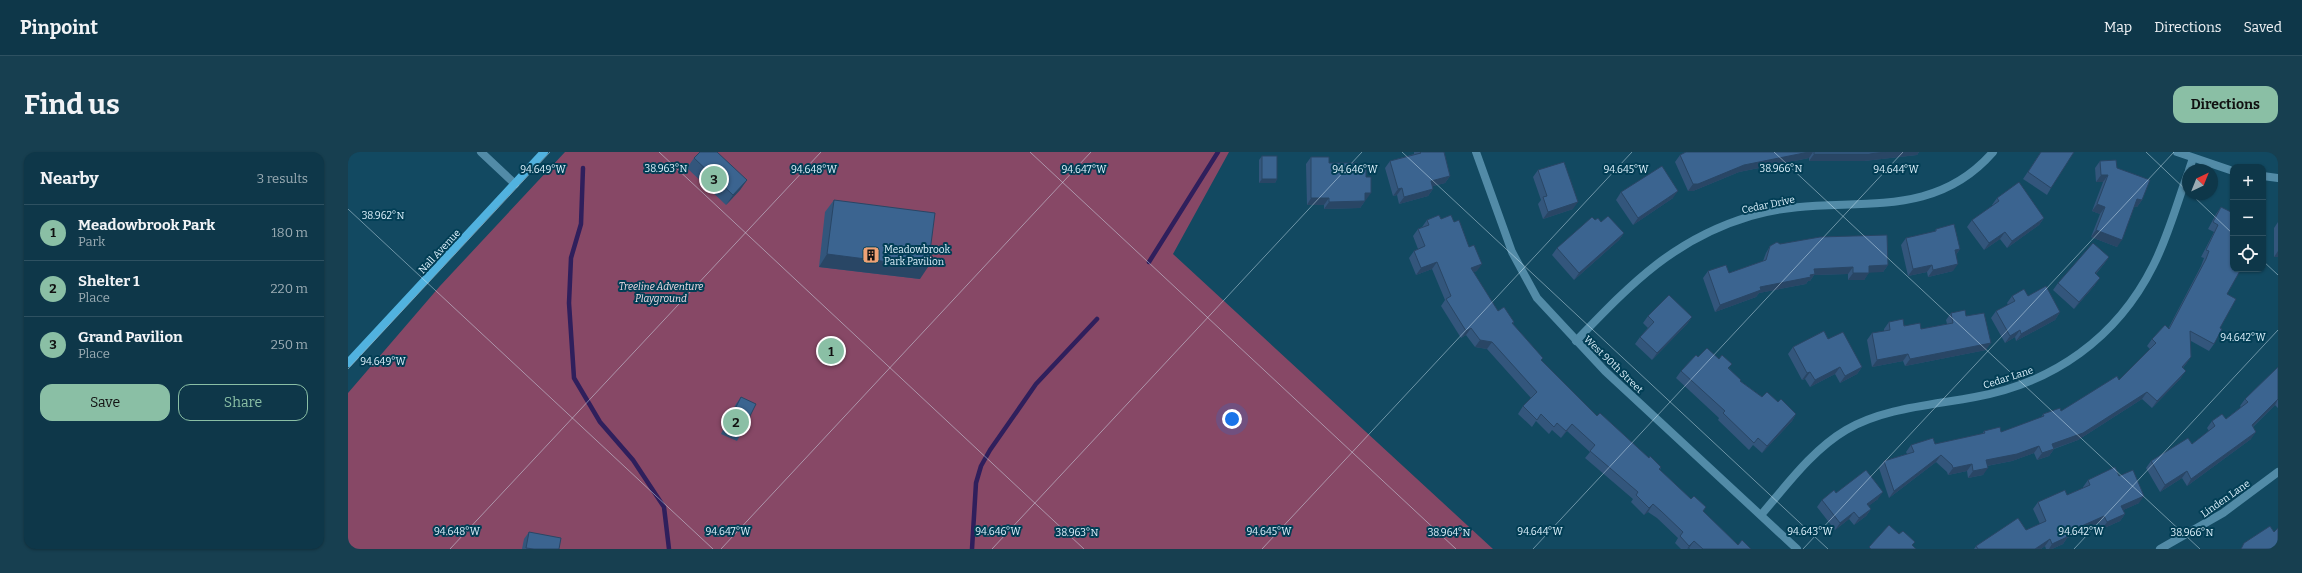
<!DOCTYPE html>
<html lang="en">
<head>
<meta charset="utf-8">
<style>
	:root { --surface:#0e3749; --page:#173f50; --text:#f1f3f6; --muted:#9bacb4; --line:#2e5161; --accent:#8abfa5 }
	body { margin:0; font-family:Bitter,serif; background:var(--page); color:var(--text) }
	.controls { position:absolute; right:12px; top:12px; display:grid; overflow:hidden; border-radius:8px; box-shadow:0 1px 3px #0004 }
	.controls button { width:36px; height:36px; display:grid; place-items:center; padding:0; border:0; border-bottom:1px solid var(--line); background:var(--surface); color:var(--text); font:20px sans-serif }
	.compass { position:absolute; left:1834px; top:12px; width:36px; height:36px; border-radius:50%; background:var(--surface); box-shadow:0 1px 3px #0004; rotate:43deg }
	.you { position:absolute; left:884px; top:267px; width:14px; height:14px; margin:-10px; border:3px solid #fff; border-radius:50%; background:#1a73e8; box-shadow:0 0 0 6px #1a73e833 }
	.badge { display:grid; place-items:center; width:26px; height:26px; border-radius:50%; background:var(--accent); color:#111; font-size:13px; font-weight:700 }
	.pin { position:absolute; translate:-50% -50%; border:2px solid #fff; box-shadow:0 1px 4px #0006 }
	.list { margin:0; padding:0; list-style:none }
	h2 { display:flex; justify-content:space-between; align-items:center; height:52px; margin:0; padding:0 16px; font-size:17px }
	h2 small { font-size:13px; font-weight:400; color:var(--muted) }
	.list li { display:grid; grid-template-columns:26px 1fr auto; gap:12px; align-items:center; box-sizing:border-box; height:56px; padding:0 16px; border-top:1px solid var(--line) }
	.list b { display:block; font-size:15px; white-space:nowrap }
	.list p { margin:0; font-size:13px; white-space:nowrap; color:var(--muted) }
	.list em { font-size:13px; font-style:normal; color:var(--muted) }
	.actions { display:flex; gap:8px; padding:12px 16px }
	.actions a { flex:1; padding:9px 0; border:1px solid var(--accent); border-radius:12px; text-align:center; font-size:14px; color:var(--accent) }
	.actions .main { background:var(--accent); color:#111 }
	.icon { flex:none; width:22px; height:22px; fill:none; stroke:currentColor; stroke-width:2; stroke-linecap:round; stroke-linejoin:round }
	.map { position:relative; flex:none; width:1930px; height:397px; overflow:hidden; border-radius:12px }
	header { display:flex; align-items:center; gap:24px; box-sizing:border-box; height:56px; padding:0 20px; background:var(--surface); border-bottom:1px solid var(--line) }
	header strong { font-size:19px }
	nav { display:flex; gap:22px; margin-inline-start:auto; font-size:14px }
	.intro { display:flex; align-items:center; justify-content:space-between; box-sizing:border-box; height:96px; padding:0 24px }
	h1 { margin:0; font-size:28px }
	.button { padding:10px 18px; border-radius:12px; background:var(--accent); color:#111; font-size:14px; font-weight:700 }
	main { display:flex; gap:24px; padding:0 24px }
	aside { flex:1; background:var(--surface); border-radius:12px; box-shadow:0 1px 3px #0004 }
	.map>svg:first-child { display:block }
	.green { fill:#874866 }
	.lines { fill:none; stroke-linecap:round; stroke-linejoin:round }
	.stream { stroke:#2f1f5c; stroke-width:4.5 }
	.minor { stroke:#528ba7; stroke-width:8 }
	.tertiary { stroke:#528ba7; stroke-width:8 }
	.secondary { stroke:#51b2df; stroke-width:8 }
	.wall { fill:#33567c }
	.shaded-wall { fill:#294665 }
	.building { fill:#3b6490; stroke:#294665 }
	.ticks { fill:none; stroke:#ddf1fc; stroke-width:1; stroke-opacity:0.45 }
	.labels { text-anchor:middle; stroke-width:4; stroke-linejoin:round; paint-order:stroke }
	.street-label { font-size:10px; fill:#ddf1fc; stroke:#023e55 }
	.poi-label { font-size:10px; fill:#ddf1fc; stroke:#023e55; text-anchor:start }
	.park-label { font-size:10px; font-style:italic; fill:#f3dde6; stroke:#023e55 }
	.ticks-label { font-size:10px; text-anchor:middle; fill:#ddf1fc; stroke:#023e55; stroke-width:4; stroke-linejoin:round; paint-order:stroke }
</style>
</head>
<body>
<header>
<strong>Pinpoint</strong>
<nav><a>Map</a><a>Directions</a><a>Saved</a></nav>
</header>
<div class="intro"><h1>Find us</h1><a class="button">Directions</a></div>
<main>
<aside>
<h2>Nearby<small>3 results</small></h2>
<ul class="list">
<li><span class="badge">1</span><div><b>Meadowbrook Park</b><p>Park</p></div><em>180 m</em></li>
<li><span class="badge">2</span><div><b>Shelter 1</b><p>Place</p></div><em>220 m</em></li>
<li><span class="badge">3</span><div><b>Grand Pavilion</b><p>Place</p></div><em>250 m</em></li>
</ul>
<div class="actions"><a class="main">Save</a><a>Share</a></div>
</aside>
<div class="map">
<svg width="1930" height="397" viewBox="0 0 1930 397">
	<rect width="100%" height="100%" fill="#124961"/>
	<path class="green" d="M217 0H881L825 102 1145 397H0V241L92 134Z"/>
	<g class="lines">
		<g class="stream">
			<path d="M235 16 233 72 223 106 221 151 226 226 252 270 285 308 316 355 321 397"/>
			<path d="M801 110 870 0"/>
			<path d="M624 397 628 331 633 314 642 298 688 232 749 167"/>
		</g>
		<g class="minor">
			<path d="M133 0 167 32"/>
			<path d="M1128 0 1164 100 1189 146 1257 219 1449 397"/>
			<path d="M1841 18 1845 6"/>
			<path d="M1228 189C1282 133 1325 87 1403 64 1488 38 1578 77 1645 0"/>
			<path d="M1413 363C1438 334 1464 298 1498 278 1535 256 1585 253 1627 245 1705 231 1769 186 1805 114 1820 85 1829 51 1840 21"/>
			<path d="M1812 397 1875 361 1930 320"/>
		</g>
		<g class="tertiary">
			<path d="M1829 0 1885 19"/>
			<path d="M1915 24 1930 26"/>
		</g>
		<path class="secondary" d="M0 211 196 0"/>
	</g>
	<g class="wall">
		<path d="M1066 0H1096L1102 24 1097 31 1085 34V37L1080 44 1051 52 1049 43 1045 44 1037 16 1042 9 1066 2Z"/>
		<path d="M1338 0H1571L1569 3 1516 9H1461V6L1391 20 1345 39H1340L1327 10 1332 3Z"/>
		<path d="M1693 0 1703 36 1699 43 1675 27Z"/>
		<path d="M914 4 929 27 927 31H911V8Z"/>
		<path d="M963 5 981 11 1009 15 1018 48H1017V49L1012 56 976 57V53H959L958 12Z"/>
		<path d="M346 6 399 28 392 38 378 53 339 16Z"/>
		<path d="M1752 9 1769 16 1794 48 1789 55 1786 54 1769 95 1743 85 1752 62 1744 59 1755 30H1748L1747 16Z"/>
		<path d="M1190 18 1225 57 1195 67 1190 52 1193 48 1185 25Z"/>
		<path d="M1273 40 1325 46 1285 73 1268 48Z"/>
		<path d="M1649 46 1696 66 1691 73 1659 96 1652 87 1636 98 1619 75 1624 68 1645 54 1644 53Z"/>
		<path d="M486 48 572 127 471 115 477 60Z"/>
		<path d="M1873 55 1879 142 1872 176 1866 192 1861 199 1843 189V205L1838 212 1835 216 1833 226 1804 256 1794 247 1730 288 1706 297 1701 304 1689 308 1686 301 1664 309 1639 314 1635 323 1620 326 1619 319 1600 323 1599 320 1588 310 1541 346 1531 316 1536 309 1559 302 1558 300 1563 293 1587 292 1634 282 1636 279 1653 280 1693 266 1695 262 1713 259 1771 228 1802 197 1799 194 1804 187 1820 177 1853 114 1856 106 1853 105 1866 80 1860 77 1868 62Z"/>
		<path d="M1093 67 1106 70 1129 119 1125 120 1150 159 1166 170 1165 172 1193 208 1249 264 1301 306 1313 315 1312 318 1390 393 1403 397H1342L1341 396 1340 397H1333L1327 391 1330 386 1309 366 1300 360 1296 363 1283 350 1285 347 1237 306 1242 300 1219 279 1213 286 1204 278 1201 282 1188 269 1184 275 1170 262 1175 254 1183 246 1139 197 1127 195 1118 183 1113 186 1093 154 1097 148 1084 117 1068 123 1061 106 1066 99 1070 97 1065 84 1070 77 1074 75 1079 68Z"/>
		<path d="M1247 68 1253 70 1276 81 1271 88 1226 128 1204 103 1209 96Z"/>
		<path d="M1930 70V105H1926V76Z"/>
		<path d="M1588 77 1612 97 1608 103 1605 119 1580 125 1579 120 1560 124 1553 93 1558 86 1586 80Z"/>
		<path d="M1432 92 1540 113 1535 120H1521L1516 128H1500V122L1466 123 1462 129H1460L1458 132 1411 141 1408 145 1367 160 1355 126 1360 119 1381 121 1415 109 1418 101 1422 94Z"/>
		<path d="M1761 105 1756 112 1748 122 1747 133 1726 157 1705 138 1710 131Z"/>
		<path d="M1664 144H1680L1712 160 1707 168 1668 189 1667 185 1657 191 1643 166 1648 159 1660 153 1659 151Z"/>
		<path d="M1603 161 1618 164 1638 198 1557 214 1555 209 1524 215 1519 188 1524 181 1536 179V177L1541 170 1573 177 1599 172 1598 168Z"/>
		<path d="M1300 164 1344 165 1339 172 1304 208 1287 192 1292 185 1300 176 1295 171Z"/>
		<path d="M1480 187 1514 215 1509 222 1492 231 1487 222 1462 235 1457 227 1454 228 1440 202 1445 195Z"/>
		<path d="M1350 205 1381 216 1392 229 1414 245 1430 250 1448 262 1444 269 1414 301 1405 293 1401 298 1370 268 1371 266 1328 226 1333 219Z"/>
		<path d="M1930 215V256L1927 253 1905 275 1903 287 1839 334 1834 326 1812 340 1798 316 1803 309 1844 292 1861 279 1859 276 1864 269 1878 267 1893 255 1892 254 1897 247Z"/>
		<path d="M393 245V282L389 289 373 282 388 252Z"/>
		<path d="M1771 324 1791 351 1775 358 1777 362 1772 369 1754 377 1751 371 1719 386 1715 392 1704 397H1698L1697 394 1693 397H1626L1628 394 1678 378 1692 372 1685 357 1690 350 1719 343 1735 336V335L1740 328Z"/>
		<path d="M1488 341 1530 347 1520 354 1523 357 1518 364 1506 373 1501 367 1487 378 1469 355 1474 348Z"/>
		<path d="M181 380 211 397H174L176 387Z"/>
	</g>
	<g class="shaded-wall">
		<path d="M1461 0H1465L1461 6 1391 20 1345 39H1340L1345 32 1396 13Z"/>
		<path d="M1538 0H1571L1569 3 1516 9H1461L1466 2Z"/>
		<path d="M1753 23H1760L1755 30H1748Z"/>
		<path d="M1102 24 1097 31 1078 36 1083 29Z"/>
		<path d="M914 27H929L927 31H911Z"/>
		<path d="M399 28 392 38 378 53 385 43Z"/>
		<path d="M1054 36 1049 43 1045 44 1050 37Z"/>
		<path d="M1085 37 1080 44 1051 52 1056 45Z"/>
		<path d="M1330 39 1325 46 1285 73 1290 66Z"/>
		<path d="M1017 41H1023L1018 48H1012Z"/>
		<path d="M963 46H981L976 53H959Z"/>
		<path d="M1789 47 1794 48 1789 55 1784 54Z"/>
		<path d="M1017 49 1012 56 976 57 981 50Z"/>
		<path d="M1230 50 1225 57 1195 67 1200 60Z"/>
		<path d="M1749 52 1757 55 1752 62 1744 59Z"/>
		<path d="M1696 66 1691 73 1659 96 1664 89Z"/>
		<path d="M1748 78 1774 88 1769 95 1743 85Z"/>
		<path d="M1657 80 1652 87 1636 98 1641 91Z"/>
		<path d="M1276 81 1271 88 1226 128 1231 121Z"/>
		<path d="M1612 97 1607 104V98Z"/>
		<path d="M1930 99V105H1926Z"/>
		<path d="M479 102 580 115 572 127 471 115Z"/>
		<path d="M1761 105 1756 112 1742 128 1747 121Z"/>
		<path d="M1089 110 1084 117 1068 123 1073 116Z"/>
		<path d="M1134 112 1129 119 1118 123 1123 116Z"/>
		<path d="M1610 112 1605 119 1580 125 1585 118Z"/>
		<path d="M1540 113 1535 120 1516 121 1521 114Z"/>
		<path d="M1584 113 1579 120 1560 124 1565 117Z"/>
		<path d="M1505 115 1500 122 1466 123 1462 129H1460L1458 132 1411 141 1408 145 1367 160 1372 153 1412 135 1466 117Z"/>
		<path d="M1505 121H1521L1516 128H1500Z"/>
		<path d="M1752 126 1747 133 1726 157 1731 150Z"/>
		<path d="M1712 160 1707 168 1668 189 1673 182Z"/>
		<path d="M1344 165 1339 172 1304 208 1309 201Z"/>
		<path d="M1123 176 1118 183 1113 186 1118 179Z"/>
		<path d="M1672 178 1667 185 1657 191 1662 184Z"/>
		<path d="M1132 188 1144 190 1139 197 1127 195Z"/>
		<path d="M1643 191 1638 198 1557 214 1562 207Z"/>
		<path d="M1560 202 1555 209 1524 215 1529 208Z"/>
		<path d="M1843 205 1838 212 1829 222 1834 215Z"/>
		<path d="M1492 215 1487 222 1462 235 1467 228Z"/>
		<path d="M1514 215 1509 222 1492 231 1497 224Z"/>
		<path d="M1838 219 1833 226 1804 256 1809 249Z"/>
		<path d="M1462 220 1457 227 1454 228 1459 221Z"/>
		<path d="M1799 240 1794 247 1730 288 1699 299 1704 292Z"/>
		<path d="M1930 247 1927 253 1899 280 1904 273Z"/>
		<path d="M1448 262 1444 269 1414 301 1419 294Z"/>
		<path d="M1224 272 1219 279 1213 286 1218 279Z"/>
		<path d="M1908 280 1903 287 1839 334 1843 327Z"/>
		<path d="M1691 294 1686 301 1664 309 1633 315 1638 308Z"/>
		<path d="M1706 297 1701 304 1689 308 1694 301Z"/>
		<path d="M1593 303 1588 310 1541 346 1546 339Z"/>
		<path d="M1624 312 1619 319 1600 323 1605 316Z"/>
		<path d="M1640 316 1635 323 1620 326 1625 319Z"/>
		<path d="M1839 319 1834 326 1812 340 1817 333Z"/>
		<path d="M1535 340 1530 347 1514 359 1519 352Z"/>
		<path d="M1796 344 1791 351 1769 361 1773 354Z"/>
		<path d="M1305 352 1300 360 1296 363 1301 356Z"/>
		<path d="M1523 357 1518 364 1506 373 1511 366Z"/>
		<path d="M1506 360 1501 367 1487 378 1492 371Z"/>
		<path d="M1777 362 1772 369 1754 377 1759 370Z"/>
		<path d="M1756 364 1751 371 1719 386 1715 392 1704 397H1701L1704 392 1718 381Z"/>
		<path d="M1702 387 1697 394 1693 397H1687Z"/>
		<path d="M1346 389 1341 396 1339 397 1341 394Z"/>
	</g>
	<g class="building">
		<path d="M352 0H369L399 28 385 43 346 6Z"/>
		<path d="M1072 0H1096L1102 24 1083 29 1085 37 1056 45 1054 36 1050 37 1042 9 1073 1Z"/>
		<path d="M1338 0H1461L1396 13 1350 32H1345L1332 3Z"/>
		<path d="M1466 0H1538L1521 2H1466Z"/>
		<path d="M1693 0H1726L1703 36 1680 20Z"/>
		<rect x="914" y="4" width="15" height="23"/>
		<path d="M963 5H981V11H1009V15H1018V25H1023V41H1017V49L981 50V46H963Z"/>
		<path d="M1768 8 1769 16 1802 28 1794 48 1789 47 1774 88 1748 78 1757 55 1749 52 1760 23H1753L1752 9Z"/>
		<path d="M1216 10 1230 50 1200 60 1195 45 1199 44 1190 18Z"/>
		<path d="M1314 14 1330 39 1290 66 1273 40Z"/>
		<path d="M1671 30 1696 66 1664 89 1657 80 1641 91 1624 68 1651 49 1649 46Z"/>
		<path d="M486 48 587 61 580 115 479 102Z"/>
		<path d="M1873 55 1885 61V117H1893L1879 142 1888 147 1872 176 1874 177 1866 192 1842 179 1843 205 1834 215 1838 219 1809 249 1799 240 1735 281 1704 292 1706 297 1694 301 1691 294 1669 302 1638 308 1640 316 1625 319 1624 312 1605 316 1604 313 1593 303 1546 339 1536 309 1566 300 1563 293 1585 286 1587 292 1637 281 1636 279 1652 275 1653 280 1696 264 1695 262 1712 256 1713 259 1769 224 1771 228 1808 191 1804 187 1817 173 1821 177 1858 107 1861 99 1858 98 1870 73 1865 70Z"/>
		<path d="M1091 63 1093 67 1103 63 1106 70 1111 68 1121 95 1126 93 1134 112 1123 116 1150 159 1156 155 1166 170 1164 171 1195 206 1193 208 1249 264 1252 261 1301 306 1302 304 1313 315 1311 317 1343 347 1346 344 1358 355 1355 359 1390 393 1394 388 1403 397H1355L1346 389 1341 394 1332 384 1335 380 1313 359 1305 352 1301 356 1288 343 1290 340 1242 299 1247 293 1224 272 1218 279 1209 271 1206 275 1193 262 1189 268 1175 254 1189 240 1144 190 1132 188 1123 176 1118 179 1098 147 1103 144 1089 110 1073 116 1066 99 1077 94 1070 77 1081 73 1079 68Z"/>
		<path d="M1260 64 1276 81 1231 121 1209 96 1244 65 1247 68 1250 66 1253 70Z"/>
		<path d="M1606 72 1612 97 1607 98 1610 112 1585 118 1584 113 1565 117 1558 86 1588 79V77Z"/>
		<path d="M1539 83 1540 113 1521 114V121H1505V115L1466 117 1467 122 1462 123 1463 125 1412 135 1413 138 1372 153 1360 119 1378 113 1381 121 1418 108 1422 94 1429 90 1432 92 1472 85Z"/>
		<path d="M1745 91 1761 105 1747 121 1752 126 1731 150 1710 131Z"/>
		<path d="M1698 134 1712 160 1673 182 1672 178 1662 184 1648 159 1667 149 1664 144 1676 137 1680 144Z"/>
		<path d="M1321 143 1344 165 1309 201 1292 185 1306 170 1300 164Z"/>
		<path d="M1617 158 1618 164 1636 161 1643 191 1562 207 1560 202 1529 208 1524 181 1542 178 1541 170 1555 167 1556 174 1572 171 1573 177 1605 171 1603 161Z"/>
		<path d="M1476 179 1480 187 1495 180 1514 215 1497 224 1492 215 1467 228 1462 220 1459 221 1445 195Z"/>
		<path d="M1359 196 1371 207 1374 203 1384 212 1380 216 1393 228 1392 229 1414 245 1419 240 1430 250 1433 247 1448 262 1419 294 1410 286 1406 291 1375 261 1377 259 1333 219 1348 203 1350 205Z"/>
		<path d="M1930 215V247L1904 273 1908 280 1843 327 1839 319 1817 333 1803 309 1840 286 1844 292 1867 274 1864 269 1874 262 1878 267 1900 250 1897 247Z"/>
		<path d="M393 245 408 252 393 282 378 275Z"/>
		<path d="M1767 315 1771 324 1785 318 1796 344 1773 354 1777 362 1759 370 1756 364 1718 381 1719 385 1704 392 1702 387 1687 397H1630L1628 394 1670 366 1678 378 1698 369 1690 350 1717 338 1719 343 1742 333 1740 328Z"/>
		<path d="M1518 318 1535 340 1519 352 1523 357 1511 366 1506 360 1492 371 1474 348 1486 338 1488 341Z"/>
		<path d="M1541 373 1551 382 1555 379 1567 390 1564 393 1568 397H1523L1521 395Z"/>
		<path d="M1922 374 1926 380 1930 376V397H1893L1896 391Z"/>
		<path d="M181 380 213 386 211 397H186L178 396Z"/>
	</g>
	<path class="ticks" d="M311 0 736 397M682 0 1108 397M1054 0 1480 397M1426 0 1852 397M1798 0 1840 40M1843 42 1885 82M0 57 365 397M1915 109 1930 123M0 217 202 0M102 397 473 0M373 397 743 0M644 397 1014 0M914 397 1284 0M1185 397 1555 0M1455 397 1826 0M1726 397 1930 178"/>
	<defs>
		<g id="building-square" transform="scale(0.9)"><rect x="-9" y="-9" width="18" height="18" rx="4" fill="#efa376" stroke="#023e55"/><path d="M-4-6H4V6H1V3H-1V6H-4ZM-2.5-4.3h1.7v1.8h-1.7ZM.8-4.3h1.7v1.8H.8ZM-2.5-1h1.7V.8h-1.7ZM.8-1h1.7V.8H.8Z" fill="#111"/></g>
	</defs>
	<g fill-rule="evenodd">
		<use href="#building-square" x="523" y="103"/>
	</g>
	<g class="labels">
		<g class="street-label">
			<text transform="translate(1420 52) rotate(-12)" y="4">Cedar Drive</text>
			<text transform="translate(91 99) rotate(-47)" y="4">Nall Avenue</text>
			<text transform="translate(1266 212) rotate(44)" y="4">West 90th Street</text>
			<text transform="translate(1660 225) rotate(-18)" y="4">Cedar Lane</text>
			<text transform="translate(1877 346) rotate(-35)" y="4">Linden Lane</text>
		</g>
		<g class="poi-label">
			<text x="536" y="101">Meadowbrook<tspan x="536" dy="12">Park Pavilion</tspan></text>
		</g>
		<g class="park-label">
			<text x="313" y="138">Treeline Adventure<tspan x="313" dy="12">Playground</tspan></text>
		</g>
	</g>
	<g class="ticks-label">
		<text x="318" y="20">38.963°N</text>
		<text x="1433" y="20">38.966°N</text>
		<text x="195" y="21">94.649°W</text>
		<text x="1007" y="21">94.646°W</text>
		<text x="1548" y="21">94.644°W</text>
		<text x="466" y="21">94.648°W</text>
		<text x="736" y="21">94.647°W</text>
		<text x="1278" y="21">94.645°W</text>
		<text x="35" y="67">38.962°N</text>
		<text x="1895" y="189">94.642°W</text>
		<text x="35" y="213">94.649°W</text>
		<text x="109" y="383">94.648°W</text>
		<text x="380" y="383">94.647°W</text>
		<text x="650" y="383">94.646°W</text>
		<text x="921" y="383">94.645°W</text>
		<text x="1192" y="383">94.644°W</text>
		<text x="1462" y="383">94.643°W</text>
		<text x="1733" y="383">94.642°W</text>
		<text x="729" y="384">38.963°N</text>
		<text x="1101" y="384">38.964°N</text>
		<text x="1844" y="384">38.966°N</text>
	</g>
</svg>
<div class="controls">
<button>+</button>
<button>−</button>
<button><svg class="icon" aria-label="locate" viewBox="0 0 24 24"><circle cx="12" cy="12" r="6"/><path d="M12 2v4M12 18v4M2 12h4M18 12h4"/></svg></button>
</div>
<svg class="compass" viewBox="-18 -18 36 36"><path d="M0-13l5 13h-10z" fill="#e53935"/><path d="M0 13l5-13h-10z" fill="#9bacb4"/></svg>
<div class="you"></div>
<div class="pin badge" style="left:483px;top:199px">1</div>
<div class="pin badge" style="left:388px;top:270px">2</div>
<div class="pin badge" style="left:366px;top:27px">3</div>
</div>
</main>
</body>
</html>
